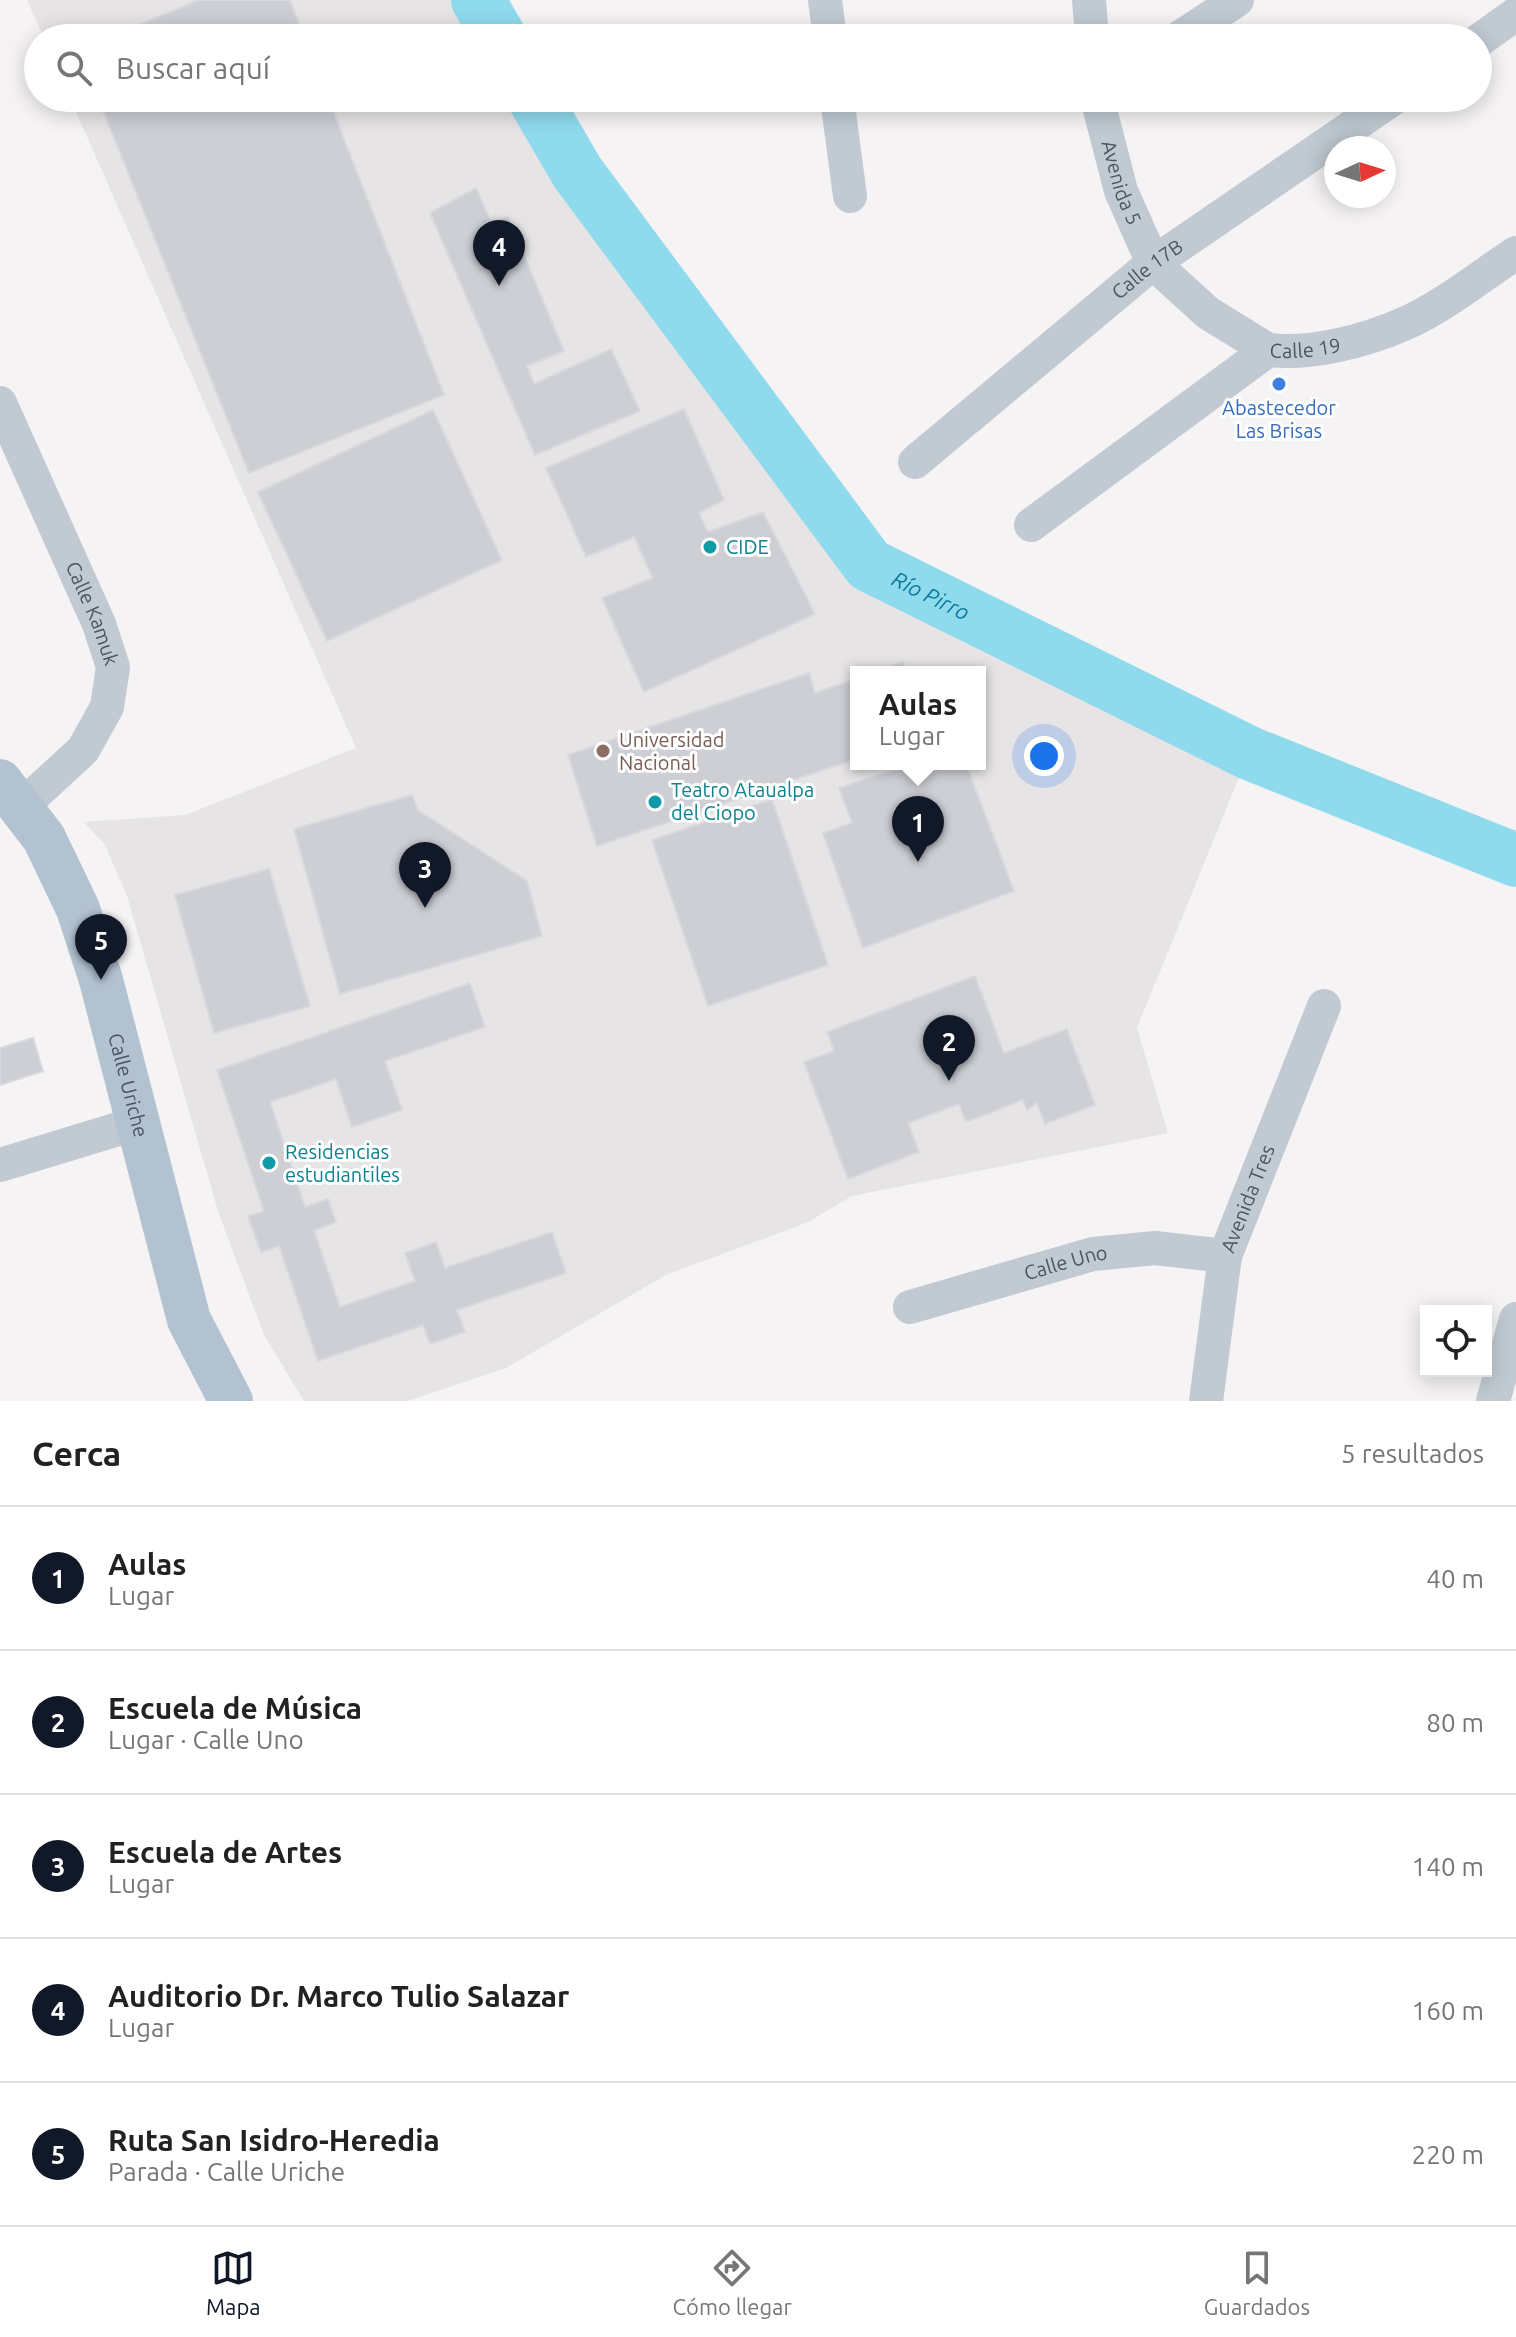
<!DOCTYPE html>
<html lang="es">
<head>
<meta charset="utf-8">
<style>
	:root { --surface:#fff; --page:#f6f6f6; --text:#222; --muted:#767676; --line:#e0e0e0; --accent:#111827 }
	body { margin:0; font-family:Ubuntu,sans-serif; background:var(--page); color:var(--text) }
	.controls { position:absolute; right:24px; bottom:24px; display:grid; overflow:hidden; border-radius:0px; box-shadow:0 4px 20px #0003 }
	.controls button { width:72px; height:72px; display:grid; place-items:center; padding:0; border:0; border-bottom:2px solid var(--line); background:var(--surface); color:var(--text); font:40px sans-serif }
	.compass { position:absolute; left:1324px; top:136px; width:72px; height:72px; border-radius:50%; background:var(--surface); box-shadow:0 4px 20px #0003; rotate:86deg }
	.you { position:absolute; left:1044px; top:756px; width:28px; height:28px; margin:-20px; border:6px solid #fff; border-radius:50%; background:#1a73e8; box-shadow:0 0 0 12px #1a73e833 }
	.badge { display:grid; place-items:center; width:52px; height:52px; border-radius:50%; background:var(--accent); color:#fff; font-size:26px; font-weight:700 }
	.pin { position:absolute; translate:-50% -66px; filter:drop-shadow(0 2px 4px #0008) }
	.pin::after { content:''; position:absolute; top:42px; width:28px; height:24px; background:inherit; clip-path:polygon(0 0,100% 0,50% 100%) }
	.popup { position:absolute; left:850px; top:666px; width:136px; height:104px; box-sizing:border-box; display:grid; place-content:center; border-radius:0px; background:var(--surface); filter:drop-shadow(0 2px 6px #0005); font-size:26px; white-space:nowrap; color:var(--muted) }
	.popup b { font-size:30px; color:var(--text) }
	.popup::after { content:''; position:absolute; left:50%; top:100%; margin-left:-16px; border:16px solid transparent; border-top-color:var(--surface) }
	.list { margin:0; padding:0; list-style:none }
	h2 { display:flex; justify-content:space-between; align-items:center; height:104px; margin:0; padding:0 32px; font-size:34px }
	h2 small { font-size:26px; font-weight:400; color:var(--muted) }
	.list li { display:grid; grid-template-columns:52px 1fr auto; gap:24px; align-items:center; box-sizing:border-box; height:144px; padding:0 32px; border-top:2px solid var(--line) }
	.list b { display:block; font-size:30px; white-space:nowrap }
	.list p { margin:0; font-size:26px; white-space:nowrap; color:var(--muted) }
	.list em { font-size:26px; font-style:normal; color:var(--muted) }
	.icon { flex:none; width:44px; height:44px; fill:none; stroke:currentColor; stroke-width:2; stroke-linecap:round; stroke-linejoin:round }
	.map { position:relative; flex:none; width:1516px; height:1401px; overflow:hidden }
	.search { position:absolute; background:var(--surface); box-shadow:0 4px 20px #0003; left:24px; right:24px; top:24px; height:88px; display:flex; align-items:center; gap:20px; box-sizing:border-box; padding:0 28px; border-radius:44px; color:var(--muted); font-size:30px }
	.sheet { height:824px; background:var(--surface) }
	nav { display:flex; justify-content:space-around; align-items:center; box-sizing:border-box; height:112px; border-top:2px solid var(--line); background:var(--surface); font-size:22px; color:var(--muted) }
	nav a { display:grid; justify-items:center; gap:4px }
	nav .on { color:var(--accent) }
	.map>svg:first-child { display:block }
	.education { fill:#e6e4e5; fill-rule:evenodd }
	.lines { fill:none; stroke-linecap:round; stroke-linejoin:round }
	.river { stroke:#90daee; stroke-width:54 }
	.building { fill:#cdcfd5; stroke:#d7d9de; stroke-width:2 }
	.minor { stroke:#c1cad2; stroke-width:34 }
	.major { stroke:#b3c2d1; stroke-width:44 }
	.shop-dot { fill:#3f7fe0; stroke:#fff; stroke-width:3 }
	.culture-dot { fill:#0f9aa8; stroke:#fff; stroke-width:3 }
	.education-dot { fill:#8d6e63; stroke:#fff; stroke-width:3 }
	.labels { text-anchor:middle; stroke-width:6; stroke-linejoin:round; paint-order:stroke }
	.street-label { font-size:20px; fill:#4a5661; stroke:#fff }
	.shop-label { font-size:20px; fill:#366cbe; stroke:#fff }
	.culture-label { font-size:20px; fill:#0d838f; stroke:#fff; text-anchor:start }
	.education-label { font-size:20px; fill:#785e54; stroke:#fff; text-anchor:start }
	.water-label { font-size:22px; font-style:italic; fill:#0c7c9b; stroke:#fff }
</style>
</head>
<body>
<div class="map">
<svg width="1516" height="1401" viewBox="0 0 1516 1401">
	<rect width="100%" height="100%" fill="#f5f3f3"/>
	<g class="education">
		<path d="M27 0H481L502 38H44Z"/>
		<path d="M70 98H536L577 172 869 565 1249 753 1137 1028 1168 1133 852 1196 808 1222 666 1275 506 1368 408 1401H304L264 1335 218 1211 127 896 105 845 84 822 185 815 356 748ZM856 672H980V764H856Z"/>
	</g>
	<g class="lines">
		<g class="river">
			<path d="M478 0 500 38"/>
			<path id="s1" d="M534 98 577 172 869 565 1249 753 1516 860"/>
		</g>
	</g>
	<g class="building">
		<path d="M199 0H290L304 38H108Z"/>
		<path d="M98 98H328L444 395 249 473Z"/>
		<path d="M476 188 492 224 508 217 564 351 527 366 534 384 611 349 640 411 535 455 430 213Z"/>
		<path d="M684 409 724 500 699 513 708 532 763 512 815 614 644 692 602 598 653 578 634 537 586 557 546 468Z"/>
		<path d="M433 410 502 560 327 641 258 492Z"/>
		<path d="M903 662 907 672H875Z"/>
		<path d="M809 673 815 693 856 679V759L597 846 568 755Z"/>
		<path d="M913 764H966L1014 891 863 948 823 833 852 823 839 788Z"/>
		<path d="M412 795 418 810 527 881 542 936 340 994 294 829Z"/>
		<path d="M772 799 828 965 708 1006 652 840Z"/>
		<path d="M269 869 310 1006 214 1033 175 895Z"/>
		<path d="M975 976 1004 1053 1067 1029 1095 1105 1045 1124 1037 1103 1027 1110 1023 1100 966 1122 959 1104 908 1123 919 1152 848 1179 804 1062 834 1051 827 1032Z"/>
		<path d="M470 983 485 1027 385 1061 402 1110 352 1127 336 1079 270 1102 305 1207 328 1199 336 1222 314 1230 340 1307 415 1281 405 1253 436 1242 445 1268 552 1232 566 1273 457 1310 465 1332 430 1344 423 1325 318 1361 279 1246 261 1252 248 1216 264 1211 217 1070Z"/>
		<path d="M33 1038 43 1071 0 1085V1048Z"/>
	</g>
	<g class="lines">
		<g class="minor">
			<path d="M825 0 830 38"/>
			<path d="M1089 0 1092 38"/>
			<path d="M1179 38 1237 0"/>
			<path d="M1478 41 1516 14"/>
			<path d="M837 98 850 196"/>
			<path id="s2" d="M1097 98 1121 191 1153 263 1208 313 1268 350"/>
			<path id="s3" d="M0 403 99 624 113 667 107 707 83 750 21 807"/>
			<path id="s4" d="M915 462 1153 263 1394 98"/>
			<path id="s5" d="M1031 525 1268 350C1311 355 1366 341 1406 323 1443 307 1482 275 1516 253"/>
			<path d="M0 1165 138 1123"/>
			<path id="s6" d="M910 1307 1093 1254 1155 1248 1225 1256"/>
			<path id="s7" d="M1206 1401 1225 1256 1324 1006"/>
			<path d="M1493 1401 1516 1319"/>
		</g>
		<path class="major" id="s8" d="M0 781 44 838 78 909 101 980 189 1320 231 1401"/>
	</g>
	<circle class="shop-dot" cx="1279" cy="384" r="8"/>
	<g class="culture-dot">
		<circle cx="710" cy="547" r="8"/>
		<circle cx="655" cy="802" r="8"/>
		<circle cx="269" cy="1163" r="8"/>
	</g>
	<circle class="education-dot" cx="603" cy="751" r="8"/>
	<g class="labels">
		<g class="street-label">
			<text dy="7" stroke="none"><textPath href="#s2" startOffset="88">Avenida 5</textPath></text>
			<text dy="7" stroke="none"><textPath href="#s4" startOffset="302">Calle 17B</textPath></text>
			<text dy="7" stroke="none"><textPath href="#s5" startOffset="332">Calle 19</textPath></text>
			<text dy="7" stroke="none"><textPath href="#s3" startOffset="230">Calle Kamuk</textPath></text>
			<text dy="7" stroke="none"><textPath href="#s8" startOffset="334">Calle Uriche</textPath></text>
			<text dy="7" stroke="none"><textPath href="#s7" startOffset="208">Avenida Tres</textPath></text>
			<text dy="7" stroke="none"><textPath href="#s6" startOffset="162">Calle Uno</textPath></text>
		</g>
		<g class="shop-label">
			<text x="1279" y="415">Abastecedor<tspan x="1279" dy="23">Las Brisas</tspan></text>
		</g>
		<g class="culture-label">
			<text x="726" y="554">CIDE</text>
			<text x="671" y="797">Teatro Ataualpa<tspan x="671" dy="23">del Ciopo</tspan></text>
			<text x="285" y="1159">Residencias<tspan x="285" dy="23">estudiantiles</tspan></text>
		</g>
		<g class="education-label">
			<text x="619" y="747">Universidad<tspan x="619" dy="23">Nacional</tspan></text>
		</g>
		<g class="water-label">
			<text dy="8" stroke="none"><textPath href="#s1" startOffset="644">Río Pirro</textPath></text>
		</g>
	</g>
</svg>
<div class="controls">
<button><svg class="icon" aria-label="locate" viewBox="0 0 24 24"><circle cx="12" cy="12" r="6"/><path d="M12 2v4M12 18v4M2 12h4M18 12h4"/></svg></button>
</div>
<svg class="compass" viewBox="-18 -18 36 36"><path d="M0-13l5 13h-10z" fill="#e53935"/><path d="M0 13l5-13h-10z" fill="#767676"/></svg>
<div class="you"></div>
<div class="pin badge" style="left:918px;top:862px">1</div>
<div class="popup"><b>Aulas</b>Lugar</div>
<div class="pin badge" style="left:949px;top:1081px">2</div>
<div class="pin badge" style="left:425px;top:908px">3</div>
<div class="pin badge" style="left:499px;top:286px">4</div>
<div class="pin badge" style="left:101px;top:980px">5</div>
<div class="search"><svg class="icon" aria-label="search" viewBox="0 0 24 24"><circle cx="10" cy="10" r="6"/><path d="M15 15l6 6"/></svg>Buscar aquí</div>
</div>
<section class="sheet">
<h2>Cerca<small>5 resultados</small></h2>
<ul class="list">
<li><span class="badge">1</span><div><b>Aulas</b><p>Lugar</p></div><em>40 m</em></li>
<li><span class="badge">2</span><div><b>Escuela de Música</b><p>Lugar · Calle Uno</p></div><em>80 m</em></li>
<li><span class="badge">3</span><div><b>Escuela de Artes</b><p>Lugar</p></div><em>140 m</em></li>
<li><span class="badge">4</span><div><b>Auditorio Dr. Marco Tulio Salazar</b><p>Lugar</p></div><em>160 m</em></li>
<li><span class="badge">5</span><div><b>Ruta San Isidro-Heredia</b><p>Parada · Calle Uriche</p></div><em>220 m</em></li>
</ul>
</section>
<nav>
<a class="on"><svg class="icon" aria-label="map" viewBox="0 0 24 24"><path d="M3 6l6-2 6 2 6-2v14l-6 2-6-2-6 2zM9 4v14M15 6v14"/></svg>Mapa</a>
<a><svg class="icon" aria-label="directions" viewBox="0 0 24 24"><path d="M12 3l9 9-9 9-9-9zM9 14v-3h6M13 9l2 2-2 2"/></svg>Cómo llegar</a>
<a><svg class="icon" aria-label="saved" viewBox="0 0 24 24"><path d="M7 4h10v16l-5-4-5 4z"/></svg>Guardados</a>
</nav>
</body>
</html>
